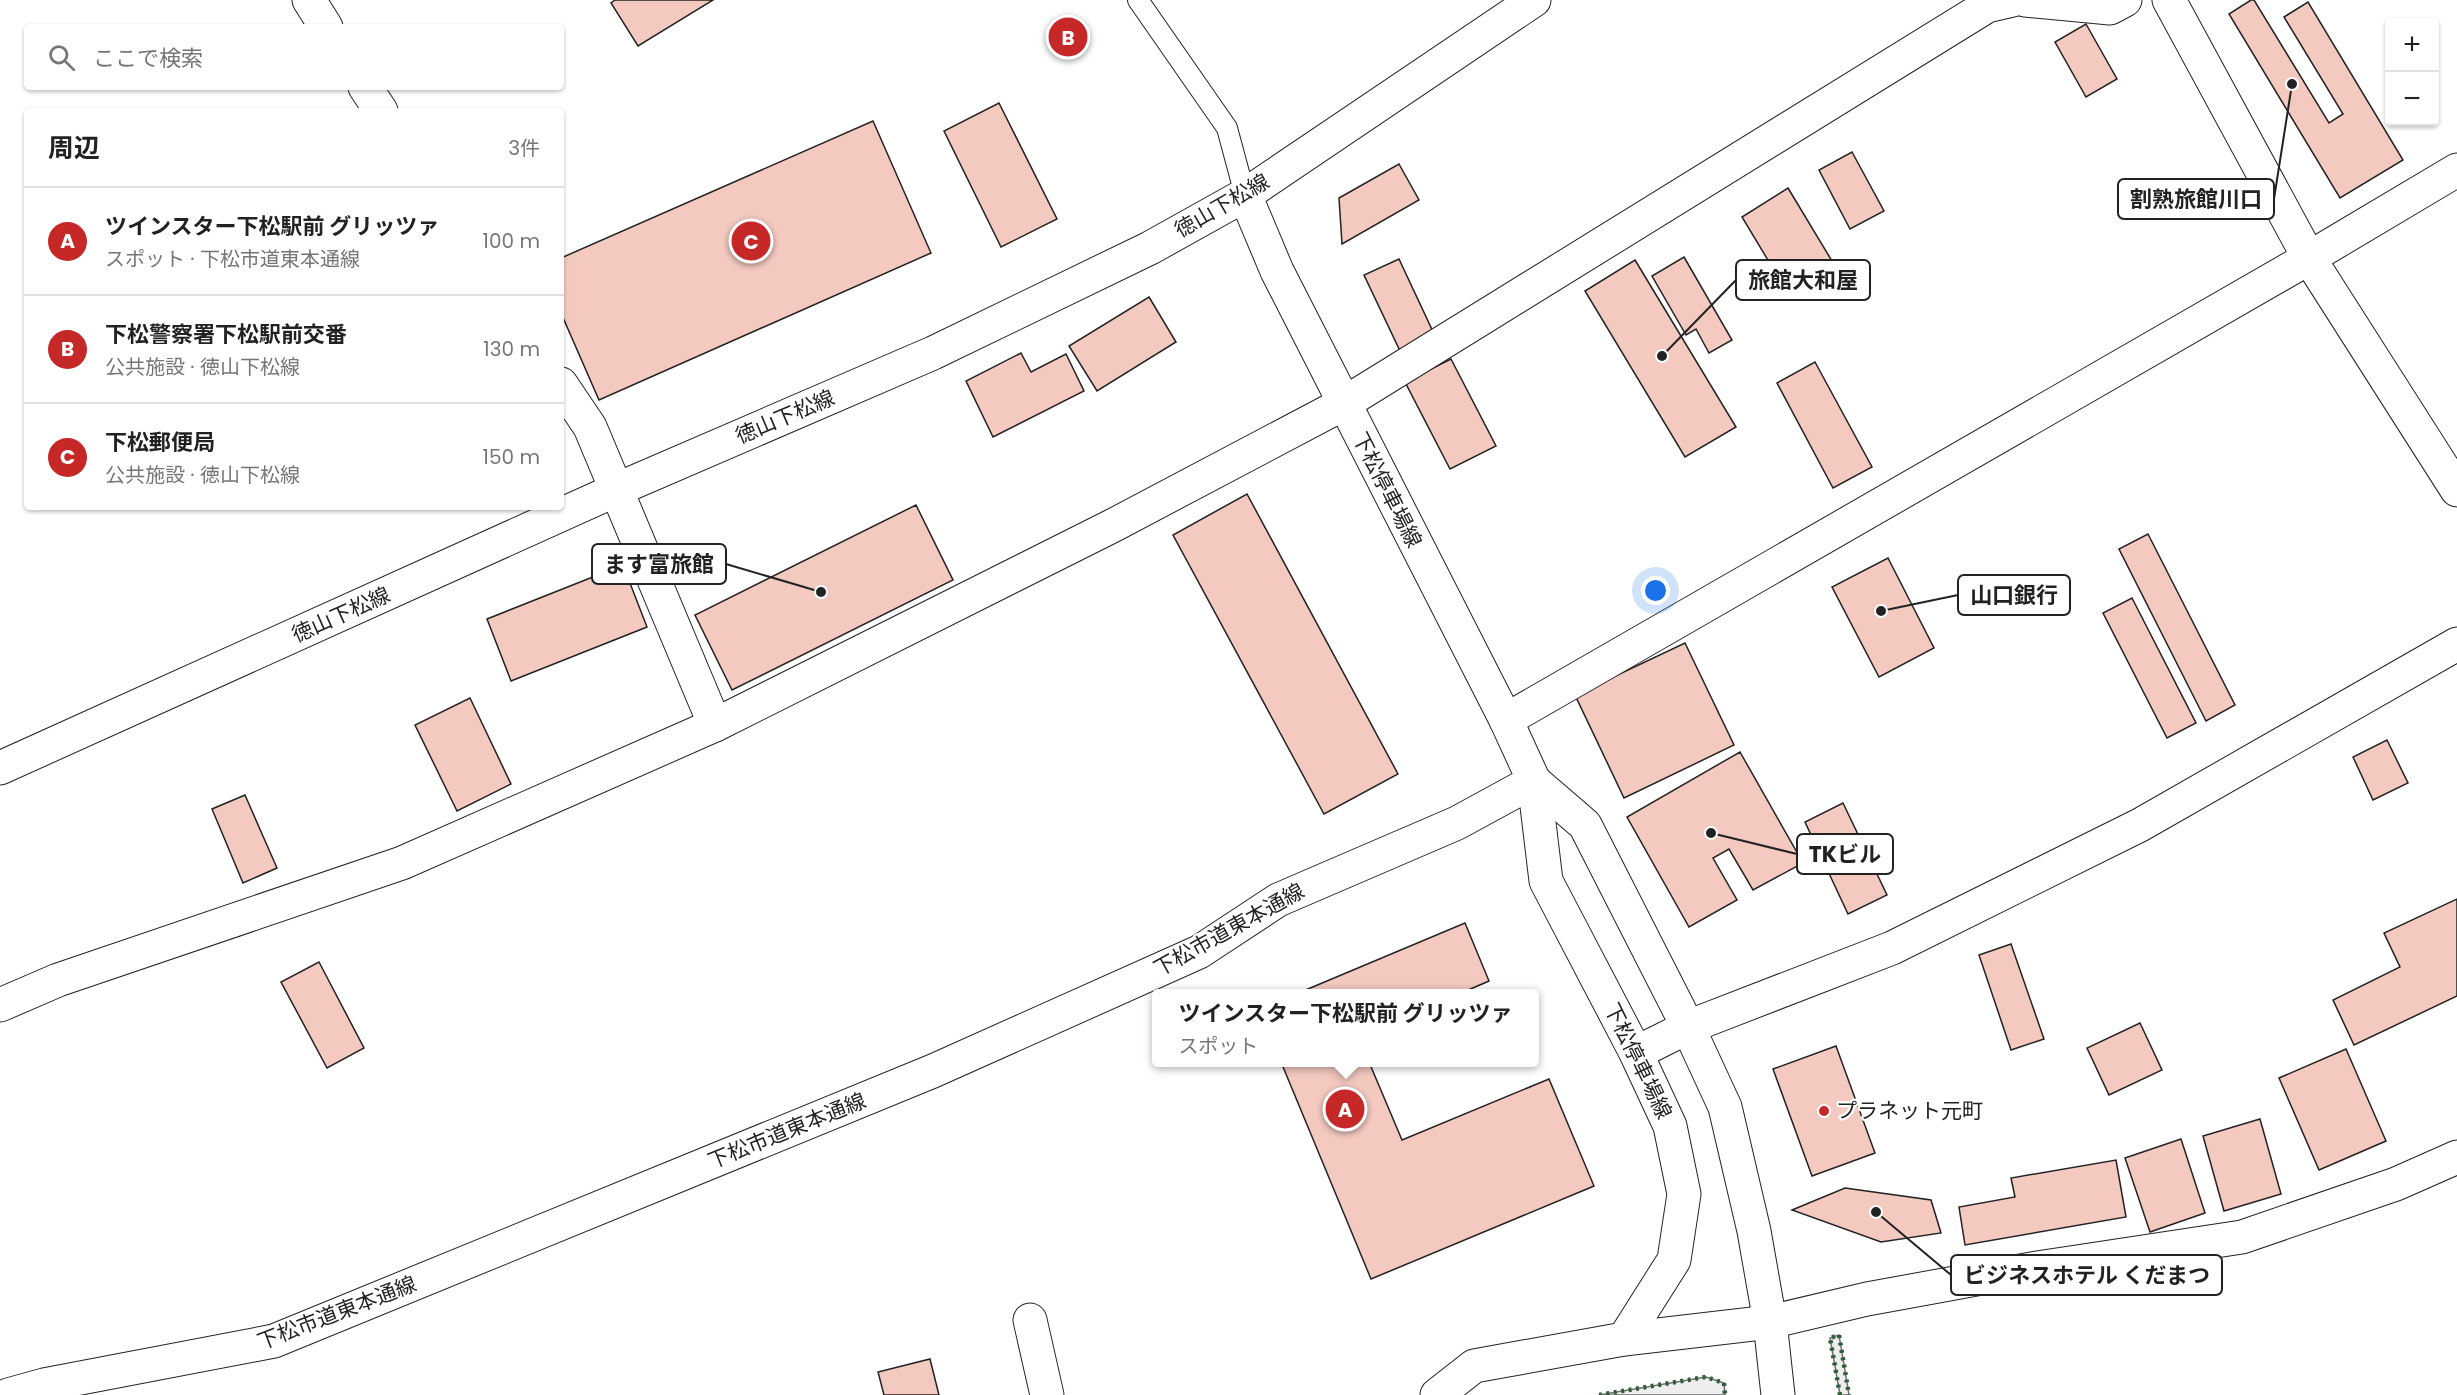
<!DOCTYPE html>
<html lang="ja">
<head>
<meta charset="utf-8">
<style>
	:root { --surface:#fff; --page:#f6f6f6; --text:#222; --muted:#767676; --line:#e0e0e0; --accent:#c62828 }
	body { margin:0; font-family:Poppins,"Noto Sans JP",sans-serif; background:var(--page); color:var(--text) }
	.controls { position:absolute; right:18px; top:18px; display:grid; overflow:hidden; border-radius:6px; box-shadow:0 2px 4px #0004 }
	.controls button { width:54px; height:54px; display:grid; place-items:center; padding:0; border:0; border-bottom:2px solid var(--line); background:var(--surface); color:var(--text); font:30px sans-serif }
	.you { position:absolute; left:1656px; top:591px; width:21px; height:21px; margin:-15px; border:4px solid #fff; border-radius:50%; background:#1a73e8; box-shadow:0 0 0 9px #1a73e833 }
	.badge { display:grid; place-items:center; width:39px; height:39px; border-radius:50%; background:var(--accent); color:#fff; font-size:20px; font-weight:700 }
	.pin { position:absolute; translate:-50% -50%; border:3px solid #fff; box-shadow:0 2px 6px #0006 }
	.popup { position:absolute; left:1152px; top:989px; width:387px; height:78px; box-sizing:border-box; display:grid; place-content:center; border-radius:6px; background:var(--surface); filter:drop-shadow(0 2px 4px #0005); font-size:20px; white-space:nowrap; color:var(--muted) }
	.popup b { font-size:22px; color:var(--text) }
	.popup::after { content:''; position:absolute; left:50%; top:100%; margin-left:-12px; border:12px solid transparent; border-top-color:var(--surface) }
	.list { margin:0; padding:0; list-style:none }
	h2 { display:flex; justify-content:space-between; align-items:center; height:78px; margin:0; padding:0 24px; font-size:26px }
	h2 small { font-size:20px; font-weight:400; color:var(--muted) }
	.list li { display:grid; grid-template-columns:39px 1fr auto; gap:18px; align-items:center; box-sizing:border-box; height:108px; padding:0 24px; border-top:2px solid var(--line) }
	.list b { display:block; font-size:22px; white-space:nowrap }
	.list p { margin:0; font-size:20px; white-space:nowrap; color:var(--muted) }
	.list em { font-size:20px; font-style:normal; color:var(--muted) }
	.icon { flex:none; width:33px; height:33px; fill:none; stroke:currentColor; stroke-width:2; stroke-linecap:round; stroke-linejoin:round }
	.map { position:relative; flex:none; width:2457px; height:1395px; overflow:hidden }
	.search { position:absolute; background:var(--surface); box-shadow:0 2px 4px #0004; left:24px; top:24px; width:540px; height:66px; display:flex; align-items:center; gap:15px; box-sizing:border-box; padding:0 21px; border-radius:6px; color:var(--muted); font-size:22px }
	.panel { position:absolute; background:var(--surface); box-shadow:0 2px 4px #0004; left:24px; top:108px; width:540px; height:402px; border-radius:6px }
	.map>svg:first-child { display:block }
	.green { fill:#eee; stroke:#6f6f6f; stroke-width:1.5 }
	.building { fill:#f3c9c0; stroke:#222; stroke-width:1.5 }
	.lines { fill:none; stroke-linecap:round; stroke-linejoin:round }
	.lane-casing { stroke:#222; stroke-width:22 }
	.street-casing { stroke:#222; stroke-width:35 }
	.secondary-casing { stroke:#222; stroke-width:35 }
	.primary-casing { stroke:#222; stroke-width:35 }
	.lane { stroke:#fff; stroke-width:20 }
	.street { stroke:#fff; stroke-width:33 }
	.secondary { stroke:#fff; stroke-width:33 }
	.primary { stroke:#fff; stroke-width:33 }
	.hedge { stroke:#2f5e38; stroke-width:4.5; stroke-dasharray:3 4.5; stroke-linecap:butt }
	.poi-dot { fill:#c62828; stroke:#fff; stroke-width:2 }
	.labels { text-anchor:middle; stroke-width:4.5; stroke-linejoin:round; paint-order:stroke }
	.street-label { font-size:21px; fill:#222; stroke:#fff }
	.poi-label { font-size:21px; fill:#222; stroke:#fff; text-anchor:start }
	.leader { fill:none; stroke:#222; stroke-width:2 }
	.callout-dot { fill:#222; stroke:#fff; stroke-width:2 }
	.callout { fill:#fff; stroke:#222; stroke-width:2 }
	.callout-label { font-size:22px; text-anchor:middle; font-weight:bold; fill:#222 }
</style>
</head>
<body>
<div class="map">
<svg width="2457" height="1395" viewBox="0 0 2457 1395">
	<rect width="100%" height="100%" fill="#fff"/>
	<g class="green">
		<path d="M1839 1335 1849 1395H1840L1830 1338Z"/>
		<path d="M1706 1377 1724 1383 1725 1395H1599Z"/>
	</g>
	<g class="building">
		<path d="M615 0H713L638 46 611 3Z"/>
		<path d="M2251 0H2254L2329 123 2343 114 2284 17 2308 2 2403 160 2340 198 2229 14Z"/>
		<path d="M2086 24 2117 79 2086 97 2055 42Z"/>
		<path d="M999 103 1057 219 1001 247 944 131Z"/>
		<path d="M873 121 931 253 599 400 561 313V258Z"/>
		<path d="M1852 152 1884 211 1850 229 1819 170Z"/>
		<path d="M1399 164 1419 200 1342 244 1339 198Z"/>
		<path d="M1788 188 1838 271 1792 300 1742 217Z"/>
		<path d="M1684 257 1732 340 1709 353 1696 329 1686 335 1652 276Z"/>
		<path d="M1399 259 1435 336 1401 353 1364 275Z"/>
		<path d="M1635 260 1736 427 1685 457 1585 291Z"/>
		<path d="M1149 297 1176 342 1097 391 1069 346Z"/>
		<path d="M1021 353 1031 372 1066 354 1084 391 993 437 966 381Z"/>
		<path d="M1451 359 1496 446 1450 469 1405 382Z"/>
		<path d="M1815 362 1872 467 1833 488 1777 383Z"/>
		<path d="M1247 494 1398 774 1324 814 1173 535Z"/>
		<path d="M916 505 953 580 732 690 695 615Z"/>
		<path d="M2148 534 2235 705 2206 721 2119 549Z"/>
		<path d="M1888 558 1934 648 1879 677 1832 587Z"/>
		<path d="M623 565 647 627 511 681 487 619Z"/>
		<path d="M2132 598 2196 723 2167 738 2103 613Z"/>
		<path d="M1685 643 1734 745 1624 798 1575 695Z"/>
		<path d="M470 698 511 784 457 811 415 725Z"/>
		<path d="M2387 740 2408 783 2373 800 2353 757Z"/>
		<path d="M1740 752 1803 863 1753 890 1729 849 1713 858 1737 900 1689 927 1627 817Z"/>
		<path d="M245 795 277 868 243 883 212 809Z"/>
		<path d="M1843 803 1887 895 1848 914 1805 822Z"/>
		<path d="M2457 899V996L2354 1045 2333 1000 2400 967 2384 933Z"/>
		<path d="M1465 923 1489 981 1459 994H1296Z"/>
		<path d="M2011 944 2044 1039 2011 1050 1979 955Z"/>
		<path d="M319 962 364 1048 327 1068 281 982Z"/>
		<path d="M2140 1023 2162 1070 2109 1095 2087 1048Z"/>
		<path d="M1836 1046 1875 1153 1812 1176 1773 1069Z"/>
		<path d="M2346 1049 2386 1141 2319 1170 2279 1078Z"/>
		<path d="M1281 1062H1369L1402 1140 1549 1079 1594 1186 1371 1279Z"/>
		<path d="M2260 1119 2281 1194 2224 1211 2203 1136Z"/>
		<path d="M2181 1139 2205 1213 2150 1232 2125 1158Z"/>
		<path d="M2116 1160 2126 1217 1965 1245 1959 1207 2015 1197 2011 1178Z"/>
		<path d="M1845 1188 1931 1200 1941 1233 1881 1242 1792 1210Z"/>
		<path d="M930 1359 939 1395H884L878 1372Z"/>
	</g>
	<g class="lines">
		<g class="lane-casing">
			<path id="lane" d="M1138 0 1227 128 1245 195"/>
		</g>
		<g class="street-casing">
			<g id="street">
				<path d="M309 0 326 27"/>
				<path d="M2025 0 2110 8 2125 0"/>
				<path d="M2169 0 2309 258 2457 490"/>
				<path d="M365 87 381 111"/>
				<path d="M561 384 590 427 715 725"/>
				<path d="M1506 720 2309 258 2457 170"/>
				<path d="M0 1005 58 980 402 863 715 725 1112 526 1343 404 1987 6 2013 0"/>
				<path d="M1030 1320 1047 1395"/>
				<path d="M1770 1322 1778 1395"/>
				<path d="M8 1395 44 1385 274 1341 933 1071 1199 952 1278 900 1457 823 1534 781"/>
				<path d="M1437 1395 1474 1366 1624 1339 1770 1322 1867 1299 2037 1268 2242 1237 2396 1184 2457 1157"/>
			</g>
		</g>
		<g class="secondary-casing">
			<g id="secondary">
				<path d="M0 768 618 489 933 353 1150 248 1245 195 1534 0"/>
				<path d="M1636 1053 1688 1027 1892 948 2140 825 2457 644"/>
			</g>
		</g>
		<g class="primary-casing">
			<g id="primary">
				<path d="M1245 195 1277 271 1506 720 1534 781 1546 881 1636 1053 1670 1126 1684 1194 1674 1260 1624 1339"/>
				<path d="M1534 781 1585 825 1688 1027 1725 1107 1754 1231 1770 1322"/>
			</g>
		</g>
		<use href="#lane" class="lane"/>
		<use href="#street" class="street"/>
		<use href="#secondary" class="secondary"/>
		<use href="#primary" class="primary"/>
		<g class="hedge">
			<path d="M1599 1395 1706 1377 1724 1383 1725 1395"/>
			<path d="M1840 1395 1830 1338 1839 1335 1849 1395"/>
		</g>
	</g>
	<circle class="poi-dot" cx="1824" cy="1111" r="6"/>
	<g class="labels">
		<g class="street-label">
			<text transform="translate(1222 206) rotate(-30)" y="7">徳山下松線</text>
			<text transform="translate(785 417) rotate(-23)" y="7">徳山下松線</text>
			<text transform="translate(1387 490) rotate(63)" y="7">下松停車場線</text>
			<text transform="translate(341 615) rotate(-24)" y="7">徳山下松線</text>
			<text transform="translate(1229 930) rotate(-29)" y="7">下松市道東本通線</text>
			<text transform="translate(1638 1061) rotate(64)" y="7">下松停車場線</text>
			<text transform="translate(787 1131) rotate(-22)" y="7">下松市道東本通線</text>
			<text transform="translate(337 1313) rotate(-21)" y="7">下松市道東本通線</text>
		</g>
		<g class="poi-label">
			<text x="1836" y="1118">プラネット元町</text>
		</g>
	</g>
	<path class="leader" d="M2292 84L2274 199M1662 356L1736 280M821 592L726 564M1881 611L1958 595M1711 833L1797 854M1876 1212L1951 1275"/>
	<g class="callout-dot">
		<circle cx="2292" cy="84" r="6"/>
		<circle cx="1662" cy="356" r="6"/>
		<circle cx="821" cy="592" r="6"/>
		<circle cx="1881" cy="611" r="6"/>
		<circle cx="1711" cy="833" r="6"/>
		<circle cx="1876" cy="1212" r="6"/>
	</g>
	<g class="callout">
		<rect x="2118" y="179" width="156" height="40" rx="6"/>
		<rect x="1736" y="260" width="134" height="40" rx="6"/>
		<rect x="592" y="544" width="134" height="40" rx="6"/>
		<rect x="1958" y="575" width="112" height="40" rx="6"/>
		<rect x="1797" y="834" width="96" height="40" rx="6"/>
		<rect x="1951" y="1255" width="271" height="40" rx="6"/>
	</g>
	<g class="callout-label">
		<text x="2196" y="207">割熟旅館川口</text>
		<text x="1803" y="288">旅館大和屋</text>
		<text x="659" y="572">ます富旅館</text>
		<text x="2014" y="603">山口銀行</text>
		<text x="1845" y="862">TKビル</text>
		<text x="2087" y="1283">ビジネスホテル くだまつ</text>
	</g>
</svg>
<div class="controls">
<button>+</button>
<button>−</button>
</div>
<div class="you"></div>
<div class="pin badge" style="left:1345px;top:1109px">A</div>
<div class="popup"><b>ツインスター下松駅前 グリッツァ</b>スポット</div>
<div class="pin badge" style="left:1068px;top:37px">B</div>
<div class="pin badge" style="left:751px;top:241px">C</div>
<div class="search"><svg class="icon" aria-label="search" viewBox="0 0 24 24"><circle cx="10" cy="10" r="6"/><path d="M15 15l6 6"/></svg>ここで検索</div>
<section class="panel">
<h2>周辺<small>3件</small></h2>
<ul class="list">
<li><span class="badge">A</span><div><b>ツインスター下松駅前 グリッツァ</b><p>スポット · 下松市道東本通線</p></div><em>100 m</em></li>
<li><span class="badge">B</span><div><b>下松警察署下松駅前交番</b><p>公共施設 · 徳山下松線</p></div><em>130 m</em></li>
<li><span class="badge">C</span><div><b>下松郵便局</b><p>公共施設 · 徳山下松線</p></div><em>150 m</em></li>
</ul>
</section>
</div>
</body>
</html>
